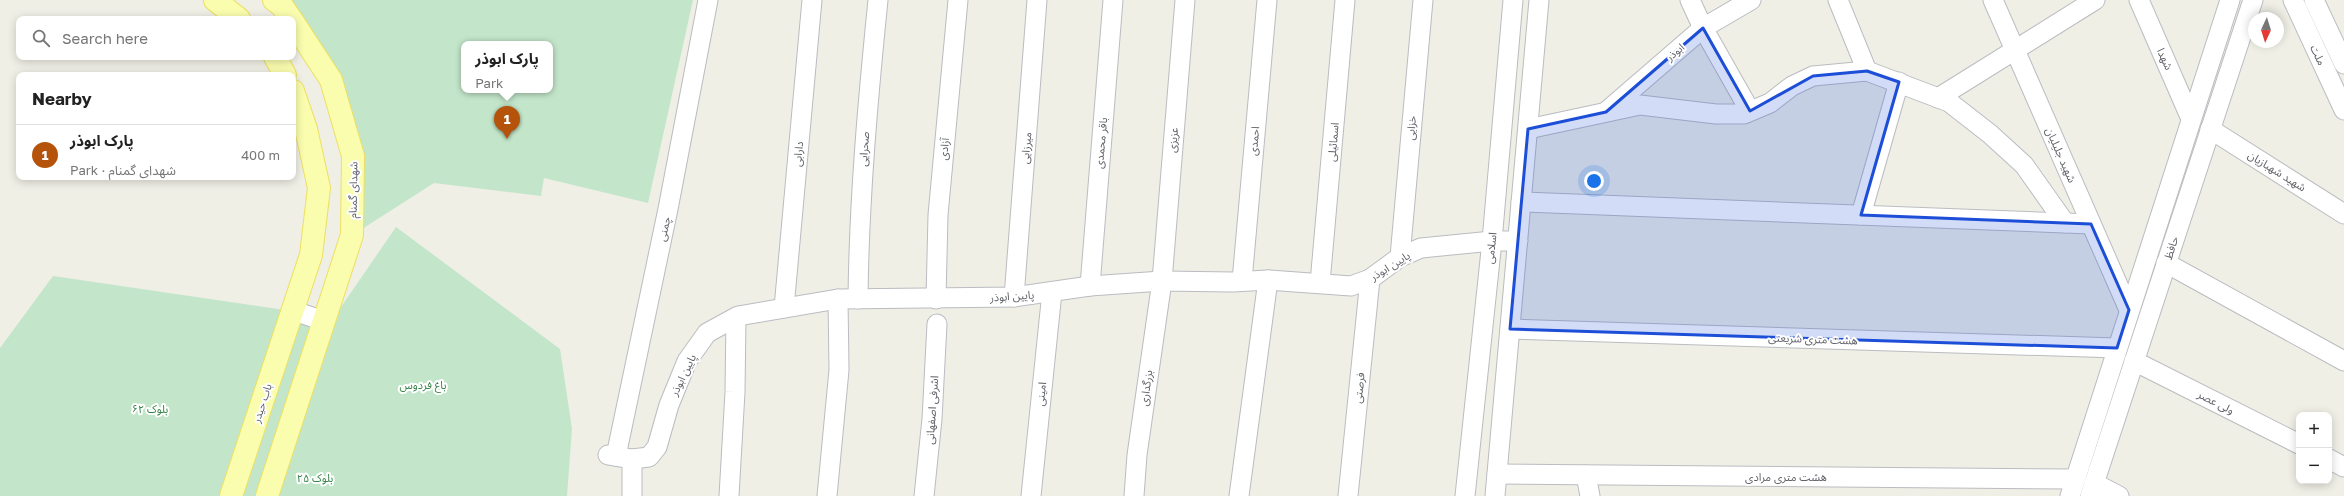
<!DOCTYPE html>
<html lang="en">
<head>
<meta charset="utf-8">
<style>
	:root { --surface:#fff; --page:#f6f6f6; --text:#222; --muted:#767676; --line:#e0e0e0; --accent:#b45309 }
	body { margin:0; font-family:"Golos Text","Noto Sans Arabic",sans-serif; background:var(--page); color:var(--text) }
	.controls { position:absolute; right:12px; bottom:12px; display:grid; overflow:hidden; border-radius:8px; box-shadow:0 2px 10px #0003 }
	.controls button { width:36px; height:36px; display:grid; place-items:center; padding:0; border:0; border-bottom:1px solid var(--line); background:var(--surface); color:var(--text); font:20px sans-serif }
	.compass { position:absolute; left:2248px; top:12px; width:36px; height:36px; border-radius:50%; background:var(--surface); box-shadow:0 2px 10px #0003; rotate:184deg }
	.you { position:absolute; left:1594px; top:181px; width:14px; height:14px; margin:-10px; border:3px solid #fff; border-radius:50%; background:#1a73e8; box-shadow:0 0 0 6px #1a73e833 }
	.badge { display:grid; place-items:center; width:26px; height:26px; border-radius:50%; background:var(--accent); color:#fff; font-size:13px; font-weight:700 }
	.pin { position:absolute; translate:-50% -33px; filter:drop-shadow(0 1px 2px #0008) }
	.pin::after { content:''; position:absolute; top:21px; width:14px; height:12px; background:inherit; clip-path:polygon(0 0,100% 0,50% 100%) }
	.popup { position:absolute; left:461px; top:41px; width:92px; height:52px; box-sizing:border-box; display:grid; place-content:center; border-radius:8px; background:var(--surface); filter:drop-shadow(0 1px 3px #0005); font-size:13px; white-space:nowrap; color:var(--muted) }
	.popup b { font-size:15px; color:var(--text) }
	.popup::after { content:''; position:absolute; left:50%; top:100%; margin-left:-8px; border:8px solid transparent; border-top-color:var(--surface) }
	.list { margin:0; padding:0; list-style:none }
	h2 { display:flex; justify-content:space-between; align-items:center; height:52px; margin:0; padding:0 16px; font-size:17px }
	h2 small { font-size:13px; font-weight:400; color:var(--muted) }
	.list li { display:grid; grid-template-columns:26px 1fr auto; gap:12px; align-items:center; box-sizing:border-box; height:56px; padding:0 16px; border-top:1px solid var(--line) }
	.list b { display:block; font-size:15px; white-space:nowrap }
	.list p { margin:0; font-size:13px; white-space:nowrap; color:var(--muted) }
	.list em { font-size:13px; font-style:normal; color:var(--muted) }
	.icon { flex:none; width:22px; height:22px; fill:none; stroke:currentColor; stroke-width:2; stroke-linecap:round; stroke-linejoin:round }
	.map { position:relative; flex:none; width:2344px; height:496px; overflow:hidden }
	.search { position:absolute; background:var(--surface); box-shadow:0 2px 10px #0003; left:16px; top:16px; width:280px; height:44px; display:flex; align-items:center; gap:10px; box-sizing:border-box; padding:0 14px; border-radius:8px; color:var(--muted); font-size:15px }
	.panel { position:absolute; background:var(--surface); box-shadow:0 2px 10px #0003; left:16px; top:72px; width:280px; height:108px; border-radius:8px }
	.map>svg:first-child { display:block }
	.green { fill:#c3e6ca; fill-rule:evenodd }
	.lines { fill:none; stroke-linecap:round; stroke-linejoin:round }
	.minor-casing { stroke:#babcc1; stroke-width:21 }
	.major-casing { stroke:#ede061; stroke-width:24 }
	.minor { stroke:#fff; stroke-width:19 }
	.major { stroke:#fafcae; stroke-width:22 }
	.marked { fill:#1d4ed8; fill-opacity:0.2; stroke:#1d4ed8; stroke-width:3; stroke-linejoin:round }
	.labels { text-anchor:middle; stroke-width:4; stroke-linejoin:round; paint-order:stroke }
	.street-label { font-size:11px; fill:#5d5f66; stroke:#fff }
	.park-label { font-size:11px; fill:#378349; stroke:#fff }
</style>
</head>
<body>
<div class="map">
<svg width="2344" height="496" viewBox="0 0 2344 496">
	<rect width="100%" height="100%" fill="#efefe6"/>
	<g class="green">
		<path d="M285 0H693L648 203 544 178 541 196 434 183 362 229 347 100ZM464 44H550V90H464Z"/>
		<path d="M396 227 560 349 572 429 567 496H0V348L53 276 292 311 330 323Z"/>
	</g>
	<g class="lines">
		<g class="minor-casing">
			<g id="minor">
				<path d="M1690 0 1703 28 1750 111"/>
				<path d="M1838 0 1867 71 1949 102 1990 134 2024 165 2065 223"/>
				<path d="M1993 0 2129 310"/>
				<path d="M2139 0 2191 119"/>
				<path d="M2293 0 2344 110"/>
				<path d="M2314 0 2344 64"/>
				<path d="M1938 98 2095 0"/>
				<path d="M1607 111 1703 28 1751 0"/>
				<path d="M1528 129 1640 105 1716 114H1744L1770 103 1792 86 1813 76 1867 71"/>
				<path d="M2210 129 2344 214"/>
				<path d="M1521 202 2091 224"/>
				<path d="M1861 215 1899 82"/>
				<path d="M1400 257 1423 0"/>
				<path d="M2166 263 2344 361"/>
				<path d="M1242 281 1267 0"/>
				<path d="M1320 283 1345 0"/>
				<path d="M1090 286 1113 0"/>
				<path d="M1014 297 1037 0"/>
				<path d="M858 299C859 199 868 99 878 0"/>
				<path d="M936 299 938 215 958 0"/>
				<path d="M784 308 812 0"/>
				<path d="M294 311 324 321"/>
				<path d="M1510 329 2117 348"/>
				<path d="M2134 361 2299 444"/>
				<path d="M608 455 632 459 649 457 657 447 669 405 687 361 707 333 738 316 838 299 1014 297 1090 286 1162 281 1233 282 1268 280 1351 286 1370 279 1400 257 1421 248 1492 241H1518"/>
				<path d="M616 456 668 209 708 0"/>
				<path d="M2329 459 2344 467"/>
				<path d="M1497 474 2075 479"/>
				<path d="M1586 475 1590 496"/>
				<path d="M2094 483 2119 496"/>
				<path d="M632 496V459"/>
				<path d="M729 496 735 392 736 318"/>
				<path d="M827 496 839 370 838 299"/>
				<path d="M924 496 932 419 937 324"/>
				<path d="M1031 496 1052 292"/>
				<path d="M1134 496 1137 455 1162 281 1185 0"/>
				<path d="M1239 496 1268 280"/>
				<path d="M1348 496 1370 279"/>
				<path d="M1465 496 1492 241 1513 0"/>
				<path d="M1495 496 1539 0"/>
				<path d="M2070 496 2230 0"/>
				<path d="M2090 496 2253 0"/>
			</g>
		</g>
		<g class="major-casing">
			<g id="major">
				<path d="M215 0 239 19"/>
				<path d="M274 0 282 6 291 19"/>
				<path d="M275 57 285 75"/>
				<path d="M231 496 311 255 319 188 306 129 293 91"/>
				<path d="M267 496 352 235 353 156 331 80 293 22"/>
			</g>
		</g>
		<use href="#minor" class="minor"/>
		<use href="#major" class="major"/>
	</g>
	<path class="marked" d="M1703 28 1750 111 1813 76 1867 71 1899 82 1861 215 2091 224 2129 310 2117 348 1510 329 1528 129 1606 112Z"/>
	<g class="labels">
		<g class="street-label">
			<text transform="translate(1675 52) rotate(-41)" y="4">ابوذر</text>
			<text transform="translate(2318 55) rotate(65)" y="4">ملت</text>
			<text transform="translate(2165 59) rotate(66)" y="4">شهدا</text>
			<text transform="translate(1411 128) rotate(-85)" y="4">خزایی</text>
			<text transform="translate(1173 140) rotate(-85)" y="4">عزیزی</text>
			<text transform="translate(1254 141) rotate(-85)" y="4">احمدی</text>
			<text transform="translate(1333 142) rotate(-85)" y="4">اسمائیلی</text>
			<text transform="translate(1101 143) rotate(-85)" y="4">باقر محمدی</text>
			<text transform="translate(1026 148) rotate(-85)" y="4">میرزایی</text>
			<text transform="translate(864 149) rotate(-86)" y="4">صحرایی</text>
			<text transform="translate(944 149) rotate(-85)" y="4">آزادی</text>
			<text transform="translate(798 154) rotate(-85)" y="4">دارابی</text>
			<text transform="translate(2061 155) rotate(66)" y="4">شهید جلیلیان</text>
			<text transform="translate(2277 171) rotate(32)" y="4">شهید شهبازیان</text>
			<text transform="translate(353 190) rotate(-89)" y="4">شهدای گمنام</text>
			<text transform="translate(664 229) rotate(-78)" y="4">چمنی</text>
			<text transform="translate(1491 248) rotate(-84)" y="4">اسلامی</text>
			<text transform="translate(2171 248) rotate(-72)" y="4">حافظ</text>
			<text transform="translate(1390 266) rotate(-32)" y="4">پایین ابوذر</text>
			<text transform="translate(1012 296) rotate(-4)" y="4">پایین ابوذر</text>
			<text transform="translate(1813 339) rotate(2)" y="4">هشت متری شریعتی</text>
			<text transform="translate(683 375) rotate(-64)" y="4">پایین ابوذر</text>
			<text transform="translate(1146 388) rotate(-82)" y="4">بزرگداری</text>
			<text transform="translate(1359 388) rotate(-84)" y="4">فرصتی</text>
			<text transform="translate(1041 394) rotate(-84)" y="4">امینی</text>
			<text transform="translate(2216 402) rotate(27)" y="4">ولی عصر</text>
			<text transform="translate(262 403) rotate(-72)" y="4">باب حیدر</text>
			<text transform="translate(932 410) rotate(-86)" y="4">اشرفی اصفهانی</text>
			<text x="1786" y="481">هشت متری مرادی</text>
		</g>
		<g class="park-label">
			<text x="423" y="389">باغ فردوس</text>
			<text x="150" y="413">بلوک ۶۲</text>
			<text x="315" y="482">بلوک ۲۵</text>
		</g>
	</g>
</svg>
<div class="controls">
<button>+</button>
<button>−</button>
</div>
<svg class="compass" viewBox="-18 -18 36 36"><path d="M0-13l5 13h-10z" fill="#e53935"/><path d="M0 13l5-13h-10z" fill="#767676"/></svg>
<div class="you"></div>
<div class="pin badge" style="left:507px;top:139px">1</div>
<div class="popup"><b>پارک ابوذر</b>Park</div>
<div class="search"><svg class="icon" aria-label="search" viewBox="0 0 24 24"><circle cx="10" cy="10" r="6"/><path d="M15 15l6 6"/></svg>Search here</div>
<section class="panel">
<h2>Nearby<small></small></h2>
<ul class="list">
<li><span class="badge">1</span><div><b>پارک ابوذر</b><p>Park · شهدای گمنام</p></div><em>400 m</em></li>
</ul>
</section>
</div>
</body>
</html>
